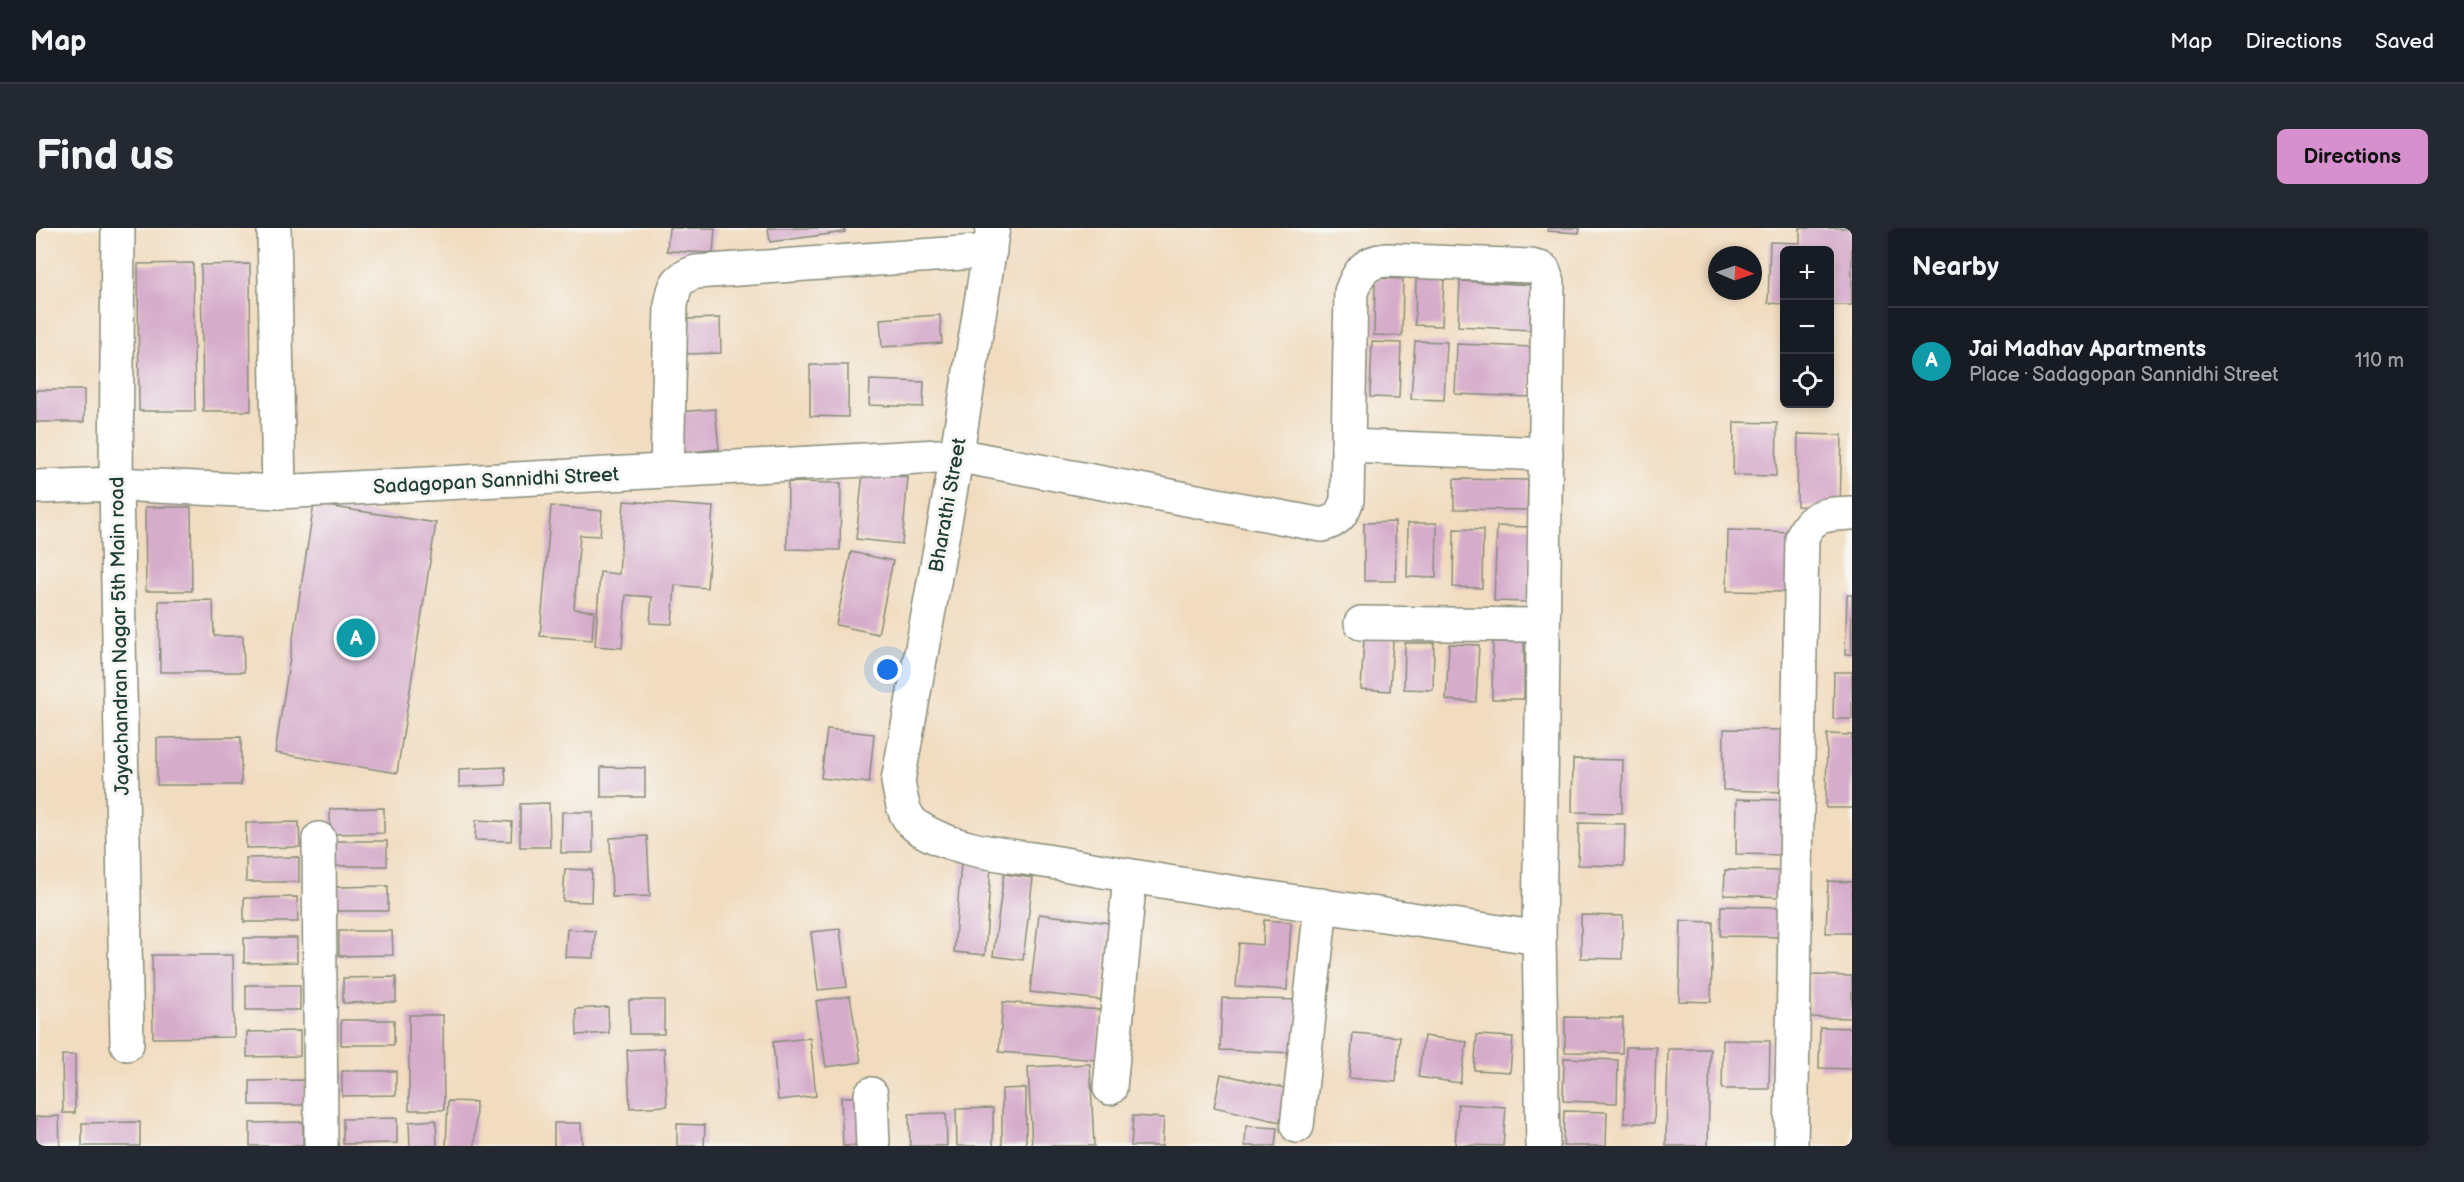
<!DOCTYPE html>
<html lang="en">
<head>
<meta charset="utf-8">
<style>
	:root { --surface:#171b24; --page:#242831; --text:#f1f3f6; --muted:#9ea1a6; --line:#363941; --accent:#d690ce }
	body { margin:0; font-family:"Balsamiq Sans",sans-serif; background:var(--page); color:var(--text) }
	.controls { position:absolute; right:18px; top:18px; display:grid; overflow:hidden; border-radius:9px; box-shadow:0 3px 9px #0003 }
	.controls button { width:54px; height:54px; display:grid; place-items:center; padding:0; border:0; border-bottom:2px solid var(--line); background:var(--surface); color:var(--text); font:30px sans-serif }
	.compass { position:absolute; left:1672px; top:18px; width:54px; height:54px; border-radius:50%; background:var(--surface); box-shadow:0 3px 9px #0003; rotate:92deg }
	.you { position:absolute; left:852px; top:442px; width:21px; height:21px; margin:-15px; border:4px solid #fff; border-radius:50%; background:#1a73e8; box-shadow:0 0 0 9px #1a73e833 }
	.badge { display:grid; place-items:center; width:39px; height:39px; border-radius:50%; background:var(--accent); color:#fff; font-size:20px; font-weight:700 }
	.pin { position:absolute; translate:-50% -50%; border:3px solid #fff; box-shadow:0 2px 6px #0006 }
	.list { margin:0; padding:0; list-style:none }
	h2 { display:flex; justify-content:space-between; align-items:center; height:78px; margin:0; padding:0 24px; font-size:26px }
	h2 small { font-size:20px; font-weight:400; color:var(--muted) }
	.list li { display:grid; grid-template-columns:39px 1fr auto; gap:18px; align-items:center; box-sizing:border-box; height:108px; padding:0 24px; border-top:2px solid var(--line) }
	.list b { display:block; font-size:22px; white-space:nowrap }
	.list p { margin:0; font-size:20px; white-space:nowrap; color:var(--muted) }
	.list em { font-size:20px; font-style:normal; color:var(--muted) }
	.icon { flex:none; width:33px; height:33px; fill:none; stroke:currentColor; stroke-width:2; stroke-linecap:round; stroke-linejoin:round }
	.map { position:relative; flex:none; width:1816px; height:918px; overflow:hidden; border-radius:9px }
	header { display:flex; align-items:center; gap:36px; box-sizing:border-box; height:84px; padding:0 30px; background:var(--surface); border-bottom:2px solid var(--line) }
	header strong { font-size:28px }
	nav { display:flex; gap:33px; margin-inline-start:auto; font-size:21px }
	.intro { display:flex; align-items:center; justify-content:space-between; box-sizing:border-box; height:144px; padding:0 36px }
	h1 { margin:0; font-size:42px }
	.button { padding:15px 27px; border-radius:9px; background:var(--accent); color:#111; font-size:21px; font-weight:700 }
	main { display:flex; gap:36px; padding:0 36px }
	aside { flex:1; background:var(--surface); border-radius:9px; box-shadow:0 3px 9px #0003 }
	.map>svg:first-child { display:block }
	.building { fill:#d6accb }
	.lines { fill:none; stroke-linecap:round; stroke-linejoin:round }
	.minor-casing { stroke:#888c7a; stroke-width:36 }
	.minor { stroke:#fff; stroke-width:33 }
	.labels { text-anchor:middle; stroke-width:6; stroke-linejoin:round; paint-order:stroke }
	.street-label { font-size:20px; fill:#1f3d34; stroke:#f6f6f2 }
</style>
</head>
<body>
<header>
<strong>Map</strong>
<nav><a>Map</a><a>Directions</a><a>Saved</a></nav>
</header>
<div class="intro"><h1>Find us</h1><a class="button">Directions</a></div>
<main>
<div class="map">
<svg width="1816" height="918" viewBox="0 0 1816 918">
	<rect width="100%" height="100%" fill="#f6f6f2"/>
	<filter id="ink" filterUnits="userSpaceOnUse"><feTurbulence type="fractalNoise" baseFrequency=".0167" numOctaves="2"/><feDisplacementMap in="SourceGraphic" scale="12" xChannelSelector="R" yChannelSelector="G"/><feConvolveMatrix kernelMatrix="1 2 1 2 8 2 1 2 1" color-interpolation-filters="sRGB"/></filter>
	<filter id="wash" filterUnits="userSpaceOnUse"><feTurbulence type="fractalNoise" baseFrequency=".008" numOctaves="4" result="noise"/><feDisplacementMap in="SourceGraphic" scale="24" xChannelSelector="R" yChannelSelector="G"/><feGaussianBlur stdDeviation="1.35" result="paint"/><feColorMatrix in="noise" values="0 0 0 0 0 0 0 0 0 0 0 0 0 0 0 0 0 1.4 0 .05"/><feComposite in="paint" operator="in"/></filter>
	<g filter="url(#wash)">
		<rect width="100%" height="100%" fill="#f1dcbf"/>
		<g id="blocks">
			<g class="building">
				<path d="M633 0H679L677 25 631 23Z"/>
				<path d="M732 0H808L809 4 734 14Z"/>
				<path d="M1512 0H1544L1543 5 1512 3Z"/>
				<path d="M1764 0H1816V77H1794V22H1748V76L1732 75 1734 14 1764 15Z"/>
				<path d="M157 35 159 183H103L102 36Z"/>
				<path d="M214 36 215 183H167L165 37Z"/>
				<path d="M1380 47 1408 48 1406 98 1379 97Z"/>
				<path d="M1339 50 1367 51 1366 108 1338 107Z"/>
				<path d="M1424 53 1497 57 1494 102 1422 98Z"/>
				<path d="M904 87 906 115 846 119 844 91Z"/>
				<path d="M684 90 685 125 651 126 650 91Z"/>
				<path d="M1379 113 1411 114 1408 172 1375 171Z"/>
				<path d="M1336 114 1365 115 1363 170 1334 169Z"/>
				<path d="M1421 116 1496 119 1494 169 1419 166Z"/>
				<path d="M774 137H812V189L774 188Z"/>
				<path d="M834 152 888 154 887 179 833 177Z"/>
				<rect x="0" y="162" width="48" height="32"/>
				<path d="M679 181 683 221 646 225 642 184Z"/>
				<path d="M1698 194 1741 195 1740 248 1697 247Z"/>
				<path d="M1762 206 1806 207 1804 279 1761 278Z"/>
				<path d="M827 244 872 249 866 316 820 311Z"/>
				<path d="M1418 251 1492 252 1491 282 1418 281Z"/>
				<path d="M752 254 805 255 804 322 751 321Z"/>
				<path d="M588 273 677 279 671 360 639 357 636 396 614 395 616 369 590 367 586 420 559 418 564 344 583 346Z"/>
				<path d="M278 276 400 295 361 545 239 525Z"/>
				<path d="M515 278 566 283 564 308 544 307 538 381 558 383 556 412 504 408Z"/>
				<path d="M109 279H155L156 363H110Z"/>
				<path d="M1359 294 1360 353H1328V295Z"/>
				<path d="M1372 295H1401L1400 350 1371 349Z"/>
				<path d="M1461 298 1495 299 1492 374 1458 373Z"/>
				<path d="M1418 301 1447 302 1446 360 1417 359Z"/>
				<path d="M1692 302 1756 304 1755 364 1691 363Z"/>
				<path d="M815 324 857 333 842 406 800 397Z"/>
				<path d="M1811 367H1816V426H1809Z"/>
				<path d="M177 372 178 408H207L208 444H124L123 373Z"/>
				<path d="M1328 410 1357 412 1354 463 1325 461Z"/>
				<path d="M1457 414H1488V471H1456Z"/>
				<path d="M1369 415H1398L1397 462 1368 461Z"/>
				<path d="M1413 416 1443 417 1440 474 1410 472Z"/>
				<path d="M1798 444H1816V491H1797Z"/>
				<path d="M791 501 838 506 833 555 785 550Z"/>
				<path d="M1688 501 1754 502 1752 564 1687 562Z"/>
				<path d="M1791 506 1816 507V580H1790Z"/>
				<path d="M205 509V557H121V510Z"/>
				<path d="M1537 531 1587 532 1586 585 1536 584Z"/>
				<path d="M469 539 470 557 423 559V541Z"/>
				<path d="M565 539 609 540V569H565Z"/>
				<path d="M1701 571 1747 572V627L1700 626Z"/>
				<path d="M513 575 514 619H484V576Z"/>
				<path d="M348 580V605L294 606V581Z"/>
				<path d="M526 584H557V625H525Z"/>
				<path d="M440 592 476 594 475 613 439 612Z"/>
				<path d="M263 594 264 619 210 620V595Z"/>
				<path d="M1543 595 1589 596 1588 638 1542 637Z"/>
				<path d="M611 608 614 668 576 669 574 610Z"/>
				<rect x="297" y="613" width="54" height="25"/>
				<path d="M263 629V654H210V630Z"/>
				<path d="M925 635 955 638 949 727 918 724Z"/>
				<path d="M529 641 556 642 555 674 527 673Z"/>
				<path d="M1689 642 1750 643 1749 669 1688 667Z"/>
				<path d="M968 646 997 650 987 732 957 728Z"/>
				<path d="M1792 653 1816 654V705H1790Z"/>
				<path d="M352 658V683H299V659Z"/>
				<path d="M261 669 262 694H208V670Z"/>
				<path d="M1685 678 1748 679 1747 709 1684 708Z"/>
				<path d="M1003 686 1074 695 1065 772 994 764Z"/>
				<path d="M1545 687 1587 688 1586 731 1545 730Z"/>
				<path d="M1228 692 1255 694 1251 762 1200 759 1203 715 1227 717Z"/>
				<path d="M1645 693 1677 694 1675 774 1643 773Z"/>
				<path d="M531 701 559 703 558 730 529 729Z"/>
				<path d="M804 701 811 759 782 762 775 704Z"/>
				<path d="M303 703H356L357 727 303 728Z"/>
				<path d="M208 710H261V734L208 735Z"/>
				<path d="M116 727H197L198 809 117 810Z"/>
				<path d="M1775 747 1816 748V790L1774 789Z"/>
				<path d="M360 749V774L307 775V750Z"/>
				<rect x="210" y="757" width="54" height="25"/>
				<path d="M814 768 825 834 790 839 780 773Z"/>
				<path d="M1186 770 1262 772 1261 825 1184 822Z"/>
				<path d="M593 772H628V806H594Z"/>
				<path d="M967 774 1065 782 1061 832 963 824Z"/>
				<path d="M572 779 573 805 541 807 540 781Z"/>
				<path d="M373 787H407L408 882H373Z"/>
				<path d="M1529 789 1587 790 1586 825 1529 824Z"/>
				<rect x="305" y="792" width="53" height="25"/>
				<path d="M1784 799 1816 800V841L1783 840Z"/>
				<path d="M264 803V828L211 829V804Z"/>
				<path d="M1317 805 1364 809 1360 854 1313 850Z"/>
				<path d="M1441 807 1477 809 1474 844 1438 842Z"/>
				<path d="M1388 808 1431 814 1424 855 1382 849Z"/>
				<path d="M774 810 780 868 742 872 737 814Z"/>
				<path d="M1687 812 1734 813 1733 861H1686Z"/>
				<path d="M1590 819H1620L1618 895H1588Z"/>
				<path d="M628 820 631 878 594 880 591 822Z"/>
				<path d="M1632 821H1674L1672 918H1630Z"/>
				<path d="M26 827H39V885H27Z"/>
				<path d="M1528 830 1582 832 1581 875 1527 873Z"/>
				<path d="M1054 836 1058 918H996L992 839Z"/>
				<path d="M306 843H360V867L306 868Z"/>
				<path d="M1185 846 1257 862 1249 895 1178 879Z"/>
				<path d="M268 852V877H214V853Z"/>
				<path d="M990 860V918H966V861Z"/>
				<path d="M805 869H826L827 918H807Z"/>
				<path d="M412 873 440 874 439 918H410Z"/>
				<path d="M1422 876 1470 879 1467 918 1419 917Z"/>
				<path d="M957 880V918H921L920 881Z"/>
				<path d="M1528 883 1571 884 1570 918H1527Z"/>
				<path d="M910 885 911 918H874L873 886Z"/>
				<path d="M23 888 24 918H0V889Z"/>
				<path d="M1097 888 1128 890 1126 918H1095Z"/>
				<path d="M361 890V915L307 916V891Z"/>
				<path d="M400 892 401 918H374L373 894Z"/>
				<path d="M104 894V918H46V895Z"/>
				<path d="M267 894V918H214V895Z"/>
				<path d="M518 895H545L546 918H518Z"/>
				<path d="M641 896 669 897 668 918H641Z"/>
				<path d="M1210 898 1241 900 1239 918H1209Z"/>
			</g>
		</g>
	</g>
	<g filter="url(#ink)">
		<use href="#blocks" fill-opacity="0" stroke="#888c7a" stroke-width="1.5"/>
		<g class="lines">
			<g class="minor-casing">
				<g id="minor">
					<path d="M82 0 80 256 91 816"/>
					<path d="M238 0 243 264"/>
					<path d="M957 0 917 249 862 553C865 569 866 587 880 598 918 625 983 628 1028 636 1186 665 1345 686 1503 710L1507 918"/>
					<path d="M1312 218 1510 226"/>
					<path d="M631 242 635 77C639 57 639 51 660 44L954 23"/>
					<path d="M0 259 80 256 243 264 920 227 1286 297C1301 293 1306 287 1311 272L1315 64C1322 45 1328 34 1350 32L1495 38 1507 41 1512 54 1503 710"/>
					<path d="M1325 395 1507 397"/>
					<path d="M283 611 285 918"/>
					<path d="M1074 860 1094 648"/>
					<path d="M835 866 837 918"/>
					<path d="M1261 898 1285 677"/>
					<path d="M1755 918 1766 310C1775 285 1793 286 1816 285"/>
				</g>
			</g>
			<use href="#minor" class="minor"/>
		</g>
	</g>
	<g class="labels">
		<g class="street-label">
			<text transform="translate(460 252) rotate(-3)" y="7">Sadagopan Sannidhi Street</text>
			<text transform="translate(911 277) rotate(-80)" y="7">Bharathi Street</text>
			<text transform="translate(83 408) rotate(-91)" y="7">Jayachandran Nagar 5th Main road</text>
		</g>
	</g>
</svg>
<div class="controls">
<button>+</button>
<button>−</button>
<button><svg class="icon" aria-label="locate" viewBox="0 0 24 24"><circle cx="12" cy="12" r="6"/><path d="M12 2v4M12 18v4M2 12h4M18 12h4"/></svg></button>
</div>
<svg class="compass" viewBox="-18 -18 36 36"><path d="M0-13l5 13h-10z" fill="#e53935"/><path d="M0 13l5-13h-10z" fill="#9ea1a6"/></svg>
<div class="you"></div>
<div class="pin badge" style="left:320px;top:410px;background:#0f9aa8">A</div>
</div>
<aside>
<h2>Nearby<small></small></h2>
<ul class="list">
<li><span class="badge" style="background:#0f9aa8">A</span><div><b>Jai Madhav Apartments</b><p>Place · Sadagopan Sannidhi Street</p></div><em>110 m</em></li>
</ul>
</aside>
</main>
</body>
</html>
